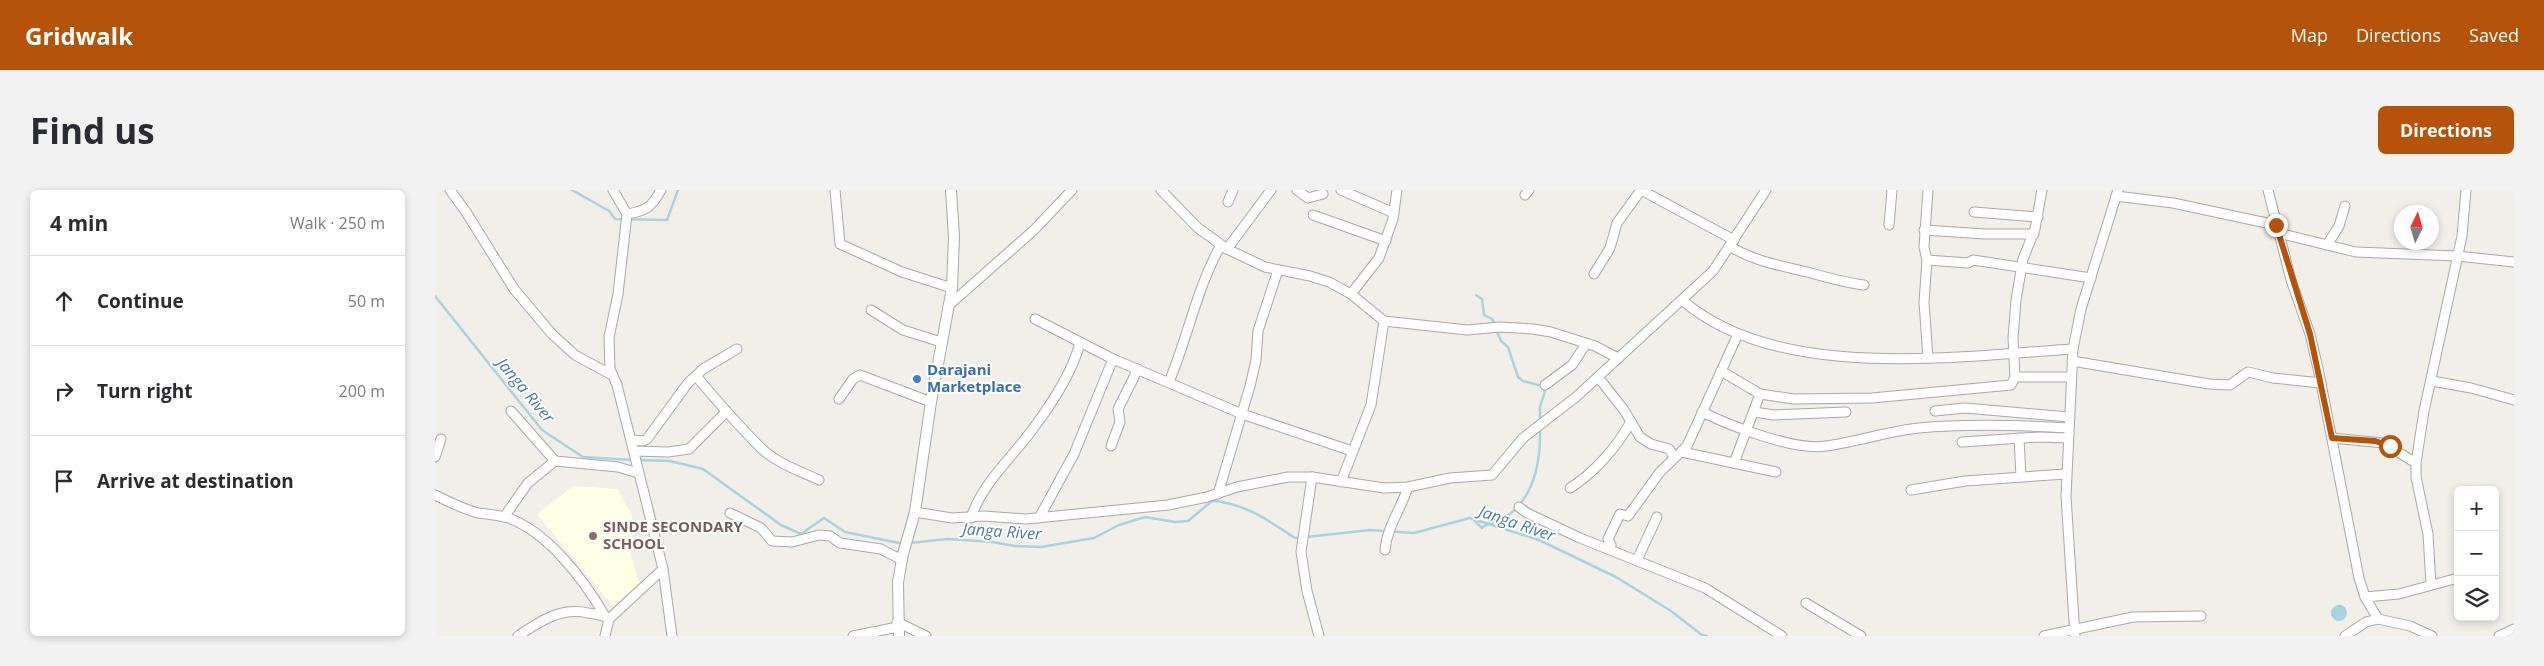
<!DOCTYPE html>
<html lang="en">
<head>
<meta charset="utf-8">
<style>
	:root { --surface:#fff; --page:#f2f2f3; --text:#2b2b33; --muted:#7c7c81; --line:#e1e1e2; --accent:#b45309 }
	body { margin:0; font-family:"Open Sans",sans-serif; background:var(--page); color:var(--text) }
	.controls { position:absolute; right:15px; bottom:15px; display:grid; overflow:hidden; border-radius:8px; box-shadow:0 2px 8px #0003 }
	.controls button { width:45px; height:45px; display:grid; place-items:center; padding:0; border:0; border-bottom:1px solid var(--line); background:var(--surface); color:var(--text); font:25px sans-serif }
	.compass { position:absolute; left:1959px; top:15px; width:45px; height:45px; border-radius:50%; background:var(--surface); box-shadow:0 2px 8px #0003; rotate:5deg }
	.stop { position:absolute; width:15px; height:15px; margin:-11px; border:4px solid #b45309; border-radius:50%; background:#fff }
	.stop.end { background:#b45309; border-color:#fff; box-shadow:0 1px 5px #0008 }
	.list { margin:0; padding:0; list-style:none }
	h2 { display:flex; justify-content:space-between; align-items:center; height:65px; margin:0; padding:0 20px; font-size:21px }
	h2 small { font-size:16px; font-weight:400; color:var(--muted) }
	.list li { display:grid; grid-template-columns:32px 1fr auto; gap:15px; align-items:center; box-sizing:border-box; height:90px; padding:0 20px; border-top:1px solid var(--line) }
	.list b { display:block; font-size:19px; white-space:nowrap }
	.list em { font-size:16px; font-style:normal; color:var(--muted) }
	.icon { flex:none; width:28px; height:28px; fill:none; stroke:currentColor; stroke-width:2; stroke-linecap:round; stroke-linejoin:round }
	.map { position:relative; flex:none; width:2079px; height:446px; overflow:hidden; border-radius:8px }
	header { display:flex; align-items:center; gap:30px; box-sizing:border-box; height:70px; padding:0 25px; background:var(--accent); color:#fff }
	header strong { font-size:24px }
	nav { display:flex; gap:28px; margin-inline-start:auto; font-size:18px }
	.intro { display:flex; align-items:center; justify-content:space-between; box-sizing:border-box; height:120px; padding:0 30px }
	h1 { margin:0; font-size:35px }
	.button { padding:12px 22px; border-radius:8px; background:var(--accent); color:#fff; font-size:18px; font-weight:700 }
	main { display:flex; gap:30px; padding:0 30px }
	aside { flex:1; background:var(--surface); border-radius:8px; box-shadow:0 2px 8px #0003 }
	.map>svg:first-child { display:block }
	.education { fill:#ffffe5 }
	.water { fill:url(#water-ripples) }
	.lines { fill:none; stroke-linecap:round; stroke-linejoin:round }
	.stream { stroke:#aad3df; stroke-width:2.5 }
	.minor-casing { stroke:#a9a9a9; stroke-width:11 }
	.tertiary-casing { stroke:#a9a9a9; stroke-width:12 }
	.minor { stroke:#fff; stroke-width:9 }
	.tertiary { stroke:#fff; stroke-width:10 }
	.route { stroke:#b45309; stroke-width:6 }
	.shop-dot { fill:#3f7fe0; stroke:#fff; stroke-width:2 }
	.education-dot { fill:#8d6e63; stroke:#fff; stroke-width:2 }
	.labels { text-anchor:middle; stroke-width:4; stroke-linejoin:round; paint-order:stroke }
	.shop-label { font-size:15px; font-weight:bold; fill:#366cbe; stroke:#fff; text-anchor:start }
	.education-label { font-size:15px; font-weight:bold; fill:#785e54; stroke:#fff; text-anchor:start }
	.water-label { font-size:16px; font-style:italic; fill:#4a7aab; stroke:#fff }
</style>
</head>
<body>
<header>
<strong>Gridwalk</strong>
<nav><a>Map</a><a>Directions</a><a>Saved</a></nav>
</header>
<div class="intro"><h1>Find us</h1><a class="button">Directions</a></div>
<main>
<aside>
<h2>4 min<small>Walk · 250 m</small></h2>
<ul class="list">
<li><svg class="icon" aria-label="ahead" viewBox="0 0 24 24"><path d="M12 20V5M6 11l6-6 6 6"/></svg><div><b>Continue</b></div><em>50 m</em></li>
<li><svg class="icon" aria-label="right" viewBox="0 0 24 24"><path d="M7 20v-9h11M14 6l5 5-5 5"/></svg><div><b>Turn right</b></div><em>200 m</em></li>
<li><svg class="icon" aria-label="arrive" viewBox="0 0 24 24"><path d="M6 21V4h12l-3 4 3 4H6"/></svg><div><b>Arrive at destination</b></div></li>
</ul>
</aside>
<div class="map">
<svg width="2079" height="446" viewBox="0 0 2079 446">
	<defs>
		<pattern id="water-ripples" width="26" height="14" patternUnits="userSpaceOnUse" patternTransform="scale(1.25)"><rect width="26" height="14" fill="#aad3df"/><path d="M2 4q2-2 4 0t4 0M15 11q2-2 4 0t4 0" fill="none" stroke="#92b5bf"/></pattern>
	</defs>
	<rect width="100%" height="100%" fill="#f2efe9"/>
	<path class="education" d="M138 296 182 299 197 326 196 365 204 393 178 416 102 324Z"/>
	<circle class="water" cx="1904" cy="423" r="8"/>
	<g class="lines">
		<g class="stream">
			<path d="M137 0 174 21 180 29 232 30 243 0"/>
			<path d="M1041 105 1047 109 1049 125 1057 129 1060 134"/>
			<path d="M0 106 107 240 148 267 198 270"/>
			<path d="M1061 139 1066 151 1073 157 1083 187 1088 191 1107 196 1110 201 1105 217V231"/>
			<path d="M203 270 235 271 268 279 346 335 366 344 389 328 410 342 469 354"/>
			<path d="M1039 330 1047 338C1052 332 1061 333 1068 329 1100 309 1106 271 1105 237"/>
			<path d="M871 347 935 340 979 343 1035 328 1104 350 1181 387 1236 421 1267 445 1272 446"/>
			<path d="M475 353 513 349 557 352 580 356 606 357 659 348 684 335 710 327 740 332 753 331 777 311C810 313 834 331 860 348L866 347"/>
		</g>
		<g class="minor-casing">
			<g id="minor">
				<path d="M15 0 31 22 79 99 117 144 140 165 177 185"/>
				<path d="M178 0 192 24 183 104 174 147 175 179 182 195 228 379 237 446"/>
				<path d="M400 0 405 54 467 82 517 98"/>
				<path d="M726 0 763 38 792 59 830 77 875 86 894 92 916 104 949 131 1032 140 1065 137 1098 139 1116 142 1160 156 1183 168"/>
				<path d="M862 0 873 8 888 4"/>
				<path d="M906 0 959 23"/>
				<path d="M1206 0 1299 50"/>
				<path d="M1493 0 1489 57 1492 70 1489 112 1493 168"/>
				<path d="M1833 0 1856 90 1875 144 1884 183 1924 388 1930 407 1943 429 1975 436 1997 446"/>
				<path d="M1090 5 1094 0"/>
				<path d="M1681 6 1738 13 1841 35"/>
				<path d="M793 12 798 0"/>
				<path d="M1539 22 1603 27"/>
				<path d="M192 24C211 21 217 17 226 0"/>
				<path d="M878 25 951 51"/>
				<path d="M1454 35 1457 0"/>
				<path d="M1489 40 1550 44H1599"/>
				<path d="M1843 43 1921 62 2022 66 2079 72"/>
				<path d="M1892 55 1904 36 1910 16"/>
				<path d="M1296 57C1321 72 1348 76 1376 83 1394 88 1411 93 1429 95"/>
				<path d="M792 59 836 0"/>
				<path d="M1492 70 1533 73 1538 70 1656 88"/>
				<path d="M1159 84 1175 58 1182 33 1206 0"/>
				<path d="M916 104 944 68 958 29 962 0"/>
				<path d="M1247 110C1343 193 1521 166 1638 159"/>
				<path d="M513 116 599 40 637 0"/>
				<path d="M436 120 468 140 506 152"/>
				<path d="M600 129 678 169 807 224 917 261"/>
				<path d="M1637 171 1774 194 1795 195 1813 182 1838 188 1886 193"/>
				<path d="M1286 181 1325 204 1359 209 1437 208 1576 195 1580 187 1578 148 1581 110 1588 69 1600 39 1607 0"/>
				<path d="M261 186C282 211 303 235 326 258 341 273 365 281 384 290"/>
				<path d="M1163 187 1189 220 1205 247 1216 254 1234 259 1239 267"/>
				<path d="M1580 187H1636"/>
				<path d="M1997 191 2036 198 2079 210"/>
				<path d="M734 192C753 147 762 97 786 55"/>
				<path d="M1110 195 1137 175 1151 154"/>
				<path d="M404 209 418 189 425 185 496 212"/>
				<path d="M76 221 120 271"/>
				<path d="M1500 221 1530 218 1634 227"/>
				<path d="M1267 222C1296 236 1359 261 1391 256 1422 252 1453 241 1484 238 1533 233 1584 235 1633 238"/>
				<path d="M1319 222 1339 225 1411 222"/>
				<path d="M1584 248 1586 287"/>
				<path d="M1897 248 1948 253 1981 273"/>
				<path d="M196 250 208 251 212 249 253 193 268 179 302 159"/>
				<path d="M1527 252 1604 247 1632 248"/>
				<path d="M676 256 685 232 683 219 703 179"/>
				<path d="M199 261 233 262 254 259 291 222"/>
				<path d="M1247 262 1341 282"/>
				<path d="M0 267 6 249"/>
				<path d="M1299 273 1325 204"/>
				<path d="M877 287 866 362 872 401 884 446"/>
				<path d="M906 292 936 215 949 131"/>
				<path d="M1135 298C1158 284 1182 257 1195 233"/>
				<path d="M1476 300 1530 291 1631 284"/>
				<path d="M783 304 815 196 821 170 823 141 843 80"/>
				<path d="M0 305C14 312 28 319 43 323 52 324 61 325 70 327 111 339 149 390 170 426"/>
				<path d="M1084 317 1092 323 1145 348 1270 398 1347 446"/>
				<path d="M480 322 517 328 549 326 591 329 733 315 772 307 802 297 853 287H877L949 298 973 297 1015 288 1057 285 1088 248 1141 207 1278 81 1331 0"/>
				<path d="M295 323 326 338 337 351 357 352 384 345 395 346 405 353 446 359 467 370"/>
				<path d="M69 327 93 293 120 271 183 277 203 283"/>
				<path d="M536 328C547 293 576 269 597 240 616 215 637 183 645 153"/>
				<path d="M604 328 639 264 678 169"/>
				<path d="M1174 359 1176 355 1173 349 1185 324 1193 326 1225 282 1252 256 1303 144"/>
				<path d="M950 360C952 337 966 319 973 297"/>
				<path d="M1202 370 1222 327"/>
				<path d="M1996 395 1993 344 1981 287V273L1989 221 2027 46 2031 0"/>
				<path d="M1930 407 1964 404 2023 388"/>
				<path d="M1371 413 1426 446"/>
				<path d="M174 429 228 379"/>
				<path d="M462 432 491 446"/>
				<path d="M83 446C105 431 126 417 153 423 159 424 166 424 172 428"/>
				<path d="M170 446 174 429"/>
				<path d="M418 446 463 437"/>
				<path d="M1609 446 1698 427 1766 426"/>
				<path d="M1640 446 1631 306 1638 159 1646 119 1683 0"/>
				<path d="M1910 446 1931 432 1943 429"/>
				<path d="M2064 446 2079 439"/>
			</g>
		</g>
		<g class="tertiary-casing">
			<path id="tertiary" d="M464 446 463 392 468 364 480 322 496 212 517 98 519 47 516 0"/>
		</g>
		<use href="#minor" class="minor"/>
		<use href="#tertiary" class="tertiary"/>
	</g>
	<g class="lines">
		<path class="route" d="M1841 35 1875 144 1897 248 1940 251 1955 256"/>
	</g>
	<circle class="shop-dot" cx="482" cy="189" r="5"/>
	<circle class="education-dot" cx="158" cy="346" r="5"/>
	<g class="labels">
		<g class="shop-label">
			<text x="492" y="185">Darajani<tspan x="492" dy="17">Marketplace</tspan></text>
		</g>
		<g class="education-label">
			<text x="168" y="342">SINDE SECONDARY<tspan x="168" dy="17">SCHOOL</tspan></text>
		</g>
		<g class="water-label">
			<text transform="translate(91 200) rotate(50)" y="6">Janga River</text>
			<text transform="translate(1082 333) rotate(19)" y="6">Janga River</text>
			<text transform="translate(567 341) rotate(4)" y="6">Janga River</text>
		</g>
	</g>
</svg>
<div class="controls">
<button>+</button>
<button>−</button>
<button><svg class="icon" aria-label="layers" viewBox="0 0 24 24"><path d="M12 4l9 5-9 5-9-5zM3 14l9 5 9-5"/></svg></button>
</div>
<svg class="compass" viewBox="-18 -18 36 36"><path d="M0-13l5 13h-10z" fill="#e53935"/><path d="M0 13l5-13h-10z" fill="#7c7c81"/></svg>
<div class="stop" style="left:1955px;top:256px"></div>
<div class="stop end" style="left:1841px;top:35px"></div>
</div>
</main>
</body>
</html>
